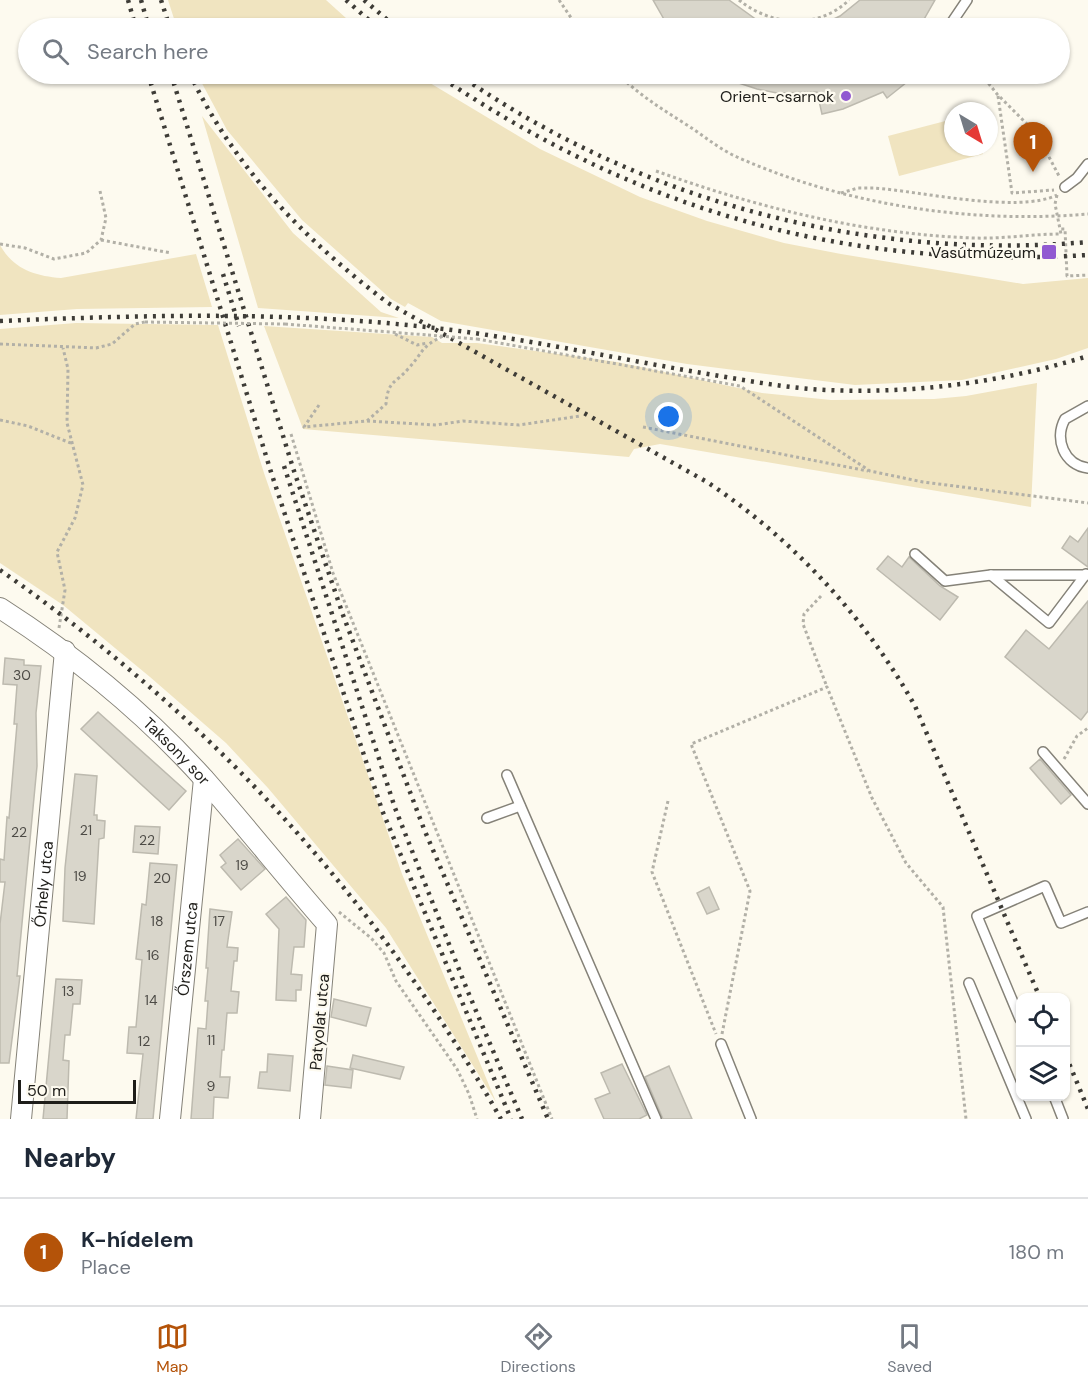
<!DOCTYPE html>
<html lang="en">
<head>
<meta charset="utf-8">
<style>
	:root { --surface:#fff; --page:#f6f6f7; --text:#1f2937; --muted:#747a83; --line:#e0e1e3; --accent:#b45309 }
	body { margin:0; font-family:"DM Sans",sans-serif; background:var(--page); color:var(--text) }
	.controls { position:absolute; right:18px; bottom:18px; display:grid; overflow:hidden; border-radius:12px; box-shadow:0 2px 4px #0004 }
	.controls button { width:54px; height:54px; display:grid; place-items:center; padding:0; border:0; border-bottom:2px solid var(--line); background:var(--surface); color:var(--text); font:30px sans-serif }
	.compass { position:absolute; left:944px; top:102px; width:54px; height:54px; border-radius:50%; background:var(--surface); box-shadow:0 2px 4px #0004; rotate:142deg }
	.scale { position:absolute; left:18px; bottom:15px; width:118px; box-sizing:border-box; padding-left:6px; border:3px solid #1e1d19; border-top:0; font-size:16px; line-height:21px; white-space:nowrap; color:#1e1d19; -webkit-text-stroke:4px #fdfaef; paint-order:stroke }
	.you { position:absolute; left:669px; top:417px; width:21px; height:21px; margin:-15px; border:4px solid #fff; border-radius:50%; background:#1a73e8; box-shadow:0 0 0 9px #1a73e833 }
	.badge { display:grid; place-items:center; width:39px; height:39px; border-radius:50%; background:var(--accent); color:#fff; font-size:20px; font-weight:700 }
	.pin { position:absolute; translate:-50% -50px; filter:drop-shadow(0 2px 3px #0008) }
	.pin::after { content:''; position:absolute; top:32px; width:21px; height:18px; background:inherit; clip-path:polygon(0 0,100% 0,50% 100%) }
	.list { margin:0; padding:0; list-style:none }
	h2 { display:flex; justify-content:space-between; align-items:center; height:78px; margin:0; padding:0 24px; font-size:26px }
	h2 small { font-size:20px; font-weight:400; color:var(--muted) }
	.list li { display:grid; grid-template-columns:39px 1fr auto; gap:18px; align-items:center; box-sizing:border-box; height:108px; padding:0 24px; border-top:2px solid var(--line) }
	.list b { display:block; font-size:22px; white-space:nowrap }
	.list p { margin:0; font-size:20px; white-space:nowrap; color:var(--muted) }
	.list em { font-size:20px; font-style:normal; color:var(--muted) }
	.icon { flex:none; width:33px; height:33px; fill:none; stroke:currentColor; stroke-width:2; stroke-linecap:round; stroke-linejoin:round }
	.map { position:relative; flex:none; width:1088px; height:1119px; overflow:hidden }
	.search { position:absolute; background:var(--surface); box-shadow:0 2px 4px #0004; left:18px; right:18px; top:18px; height:66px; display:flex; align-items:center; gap:15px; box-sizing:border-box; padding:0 21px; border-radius:33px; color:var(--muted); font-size:22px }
	.sheet { height:186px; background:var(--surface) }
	nav { display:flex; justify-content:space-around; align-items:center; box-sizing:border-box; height:84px; border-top:2px solid var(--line); background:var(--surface); font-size:16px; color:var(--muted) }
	nav a { display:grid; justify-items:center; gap:3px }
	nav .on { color:var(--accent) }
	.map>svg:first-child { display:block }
	.green { fill:#f0e4c0 }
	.building { fill:#d9d6cb; stroke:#bdbaaf; stroke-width:1.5 }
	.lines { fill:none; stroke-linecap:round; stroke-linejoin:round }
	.lane-casing { stroke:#858278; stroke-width:12 }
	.street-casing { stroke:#858278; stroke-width:22 }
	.path { stroke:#b2b0a7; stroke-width:3; stroke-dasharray:3 3; stroke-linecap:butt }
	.lane { stroke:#fff; stroke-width:9 }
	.street { stroke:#fff; stroke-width:20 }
	.rail { stroke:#3e3c37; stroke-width:4.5; stroke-dasharray:3 6; stroke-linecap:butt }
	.path-bridge { stroke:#b2b0a7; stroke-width:3; stroke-dasharray:3 3; stroke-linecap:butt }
	.poi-dot { fill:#9159d1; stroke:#fdfaef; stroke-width:2 }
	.labels { text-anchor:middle; stroke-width:4.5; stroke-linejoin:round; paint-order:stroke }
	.number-label { font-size:14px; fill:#4d4b46 }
	.poi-label { font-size:16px; fill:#1e1d19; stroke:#fdfaef; text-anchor:end }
	.street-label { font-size:16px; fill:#1e1d19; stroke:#fdfaef }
</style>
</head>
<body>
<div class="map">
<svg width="1088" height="1119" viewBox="0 0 1088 1119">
	<rect width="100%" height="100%" fill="#fdfaef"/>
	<g class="green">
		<path d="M168 0H326L357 28H177Z"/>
		<path d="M197 74H415L540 149 640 197 707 221 784 243 841 254 1023 284 1088 278V348L1056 359 962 380 855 385 687 364 441 321 408 303 405 307 391 299 302 220 227 130Z"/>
		<path d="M202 116 293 233 381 312 399 318 258 308Z"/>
		<path d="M953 119V147H981L983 154 899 176 888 136Z"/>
		<path d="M0 245C13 269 35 276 61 278L196 254 212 307 77 309 0 315Z"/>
		<path d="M76 323 218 325 264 473 402 874 496 1102 386 928 268 788 226 743 150 677 63 605 0 563V329Z"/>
		<path d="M264 326 432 337 442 343H477L617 362 762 393 831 400 934 399 966 396 1037 383 1031 507 660 444 634 449 629 457 303 429Z"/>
	</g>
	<g class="building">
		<path d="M653 0H729L768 28H669Z"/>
		<path d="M860 0H935L919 28H815L840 16Z"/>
		<path d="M717 74H917L887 98 883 92 843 109 822 114 817 92 777 93 757 89 717 76Z"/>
		<path d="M1088 528V567L1062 548 1070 536 1078 542Z"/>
		<path d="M888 556 902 567 909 557 940 586 958 597 940 620 877 569Z"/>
		<path d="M1088 601V711L1081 720 1005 657 1026 630 1049 649Z"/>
		<path d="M5 658 24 660V665L41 666 36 713 37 766 17 976H20L9 1063H0V924L5 882H0V859L4 860 7 817 9 818 17 724H14L17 685 3 684Z"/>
		<path d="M98 712 186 791 169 810 81 729Z"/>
		<path d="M1040 759 1071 795 1061 804 1030 768Z"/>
		<path d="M75 774 97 776 94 815H97V820L105 821 104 838 99 839 94 924 63 921 65 868Z"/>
		<path d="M135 826 160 827 158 854 133 852Z"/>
		<path d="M238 839 265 869 241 890 221 867 226 863 220 855Z"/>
		<path d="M150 863 177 865 153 1119H136L143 1054 127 1053 129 1027H136L142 960 136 959 142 904 146 905Z"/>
		<path d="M709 887 719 909 707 914 697 893Z"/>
		<path d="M286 897 306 920 304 947H294L291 974 302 975 301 990H296V1001L276 1000 279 929 266 914Z"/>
		<path d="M210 909 232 912 227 947 238 948 237 961H234L231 991 239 992 237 1013H227L224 1050H222L220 1077H230L228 1098 214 1097 213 1119H191L198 1028 206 1029 208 1001H205L208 968H206Z"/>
		<path d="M56 979 82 980 80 1004H73L70 1035H65L63 1060 69 1061 67 1119H43Z"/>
		<path d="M334 999 371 1008 366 1026 331 1017Z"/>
		<path d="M268 1054 293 1056 290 1091 258 1088 260 1072H267Z"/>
		<path d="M353 1055 404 1067 400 1079 350 1068Z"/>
		<path d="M622 1064 647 1115 639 1119H604L595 1099 610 1093 601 1073Z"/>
		<path d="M327 1066 353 1070 351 1088 325 1085Z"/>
		<path d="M669 1066 692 1119H663L645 1077Z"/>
	</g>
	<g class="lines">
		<g class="lane-casing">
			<g id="lane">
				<path d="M948 28 967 0"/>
				<path d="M1065 187 1077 178 1088 164"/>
				<path d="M1088 406 1065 419C1054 439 1064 465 1088 468"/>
				<path d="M915 554 945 581 991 575H1088"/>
				<path d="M991 575 1049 623 1086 574"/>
				<path d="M1043 752 1088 804"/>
				<path d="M507 775 656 1119"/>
				<path d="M487 818 520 806"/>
				<path d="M969 983 1026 1119"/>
				<path d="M1020 1019 977 916 1045 886 1061 923 1088 912"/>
				<path d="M721 1044 751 1119"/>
				<path d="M1054 1096 1063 1119"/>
			</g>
		</g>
		<g class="street-casing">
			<g id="street">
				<path id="s1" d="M0 608C75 656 147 715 206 781 247 828 286 877 327 924L310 1119"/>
				<path id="s2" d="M21 1119 65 651"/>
				<path id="s3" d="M170 1119 204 779"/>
			</g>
		</g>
		<g class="path">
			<path d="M559 0 578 28"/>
			<path d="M739 0C771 26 818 30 849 0"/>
			<path d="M618 74C639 95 662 109 687 125 703 135 719 149 737 157 845 205 970 224 1088 214"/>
			<path d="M981 74 997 94 1037 134 1059 176"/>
			<path d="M998 96 1012 193 1054 190"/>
			<path d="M656 171C759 208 863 234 974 238 1003 239 1032 234 1061 234L1060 229"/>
			<path d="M841 193 858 188H874C919 191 1018 214 1057 195"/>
			<path d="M1057 195 1055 204 1060 229H1065L1067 276 1088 275"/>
			<path d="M101 240 171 253"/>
			<path d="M0 244 25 248 54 259 86 253 101 240 106 218 100 191"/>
			<path d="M285 324 428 335"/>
			<path d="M395 334 417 345 428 343"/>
			<path d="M477 339 740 386 870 471 923 482 1088 503"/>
			<path d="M0 344 96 348 112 344 135 324 145 322"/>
			<path d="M319 405 304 427 367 421 386 404C388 380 395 384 408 369 423 353 420 347 443 336"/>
			<path d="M0 420 28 426 73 444"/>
			<path d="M367 421 436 425 463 421 519 425 580 416"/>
			<path d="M643 427 868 471"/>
			<path d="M291 434 333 573 552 1119"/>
			<path d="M821 596 804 614 803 624 827 687"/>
			<path d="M59 628 65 590 57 552 75 518 83 485 67 423 68 369 63 348"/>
			<path d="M1064 759 1077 736 1088 728"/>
			<path d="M668 801 652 872 716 1034"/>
			<path d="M339 912 371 938 384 953 396 981 457 1069 469 1094 477 1119"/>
			<path d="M722 1034 750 891 691 744 827 687 872 798 906 863 943 907 966 1119"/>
		</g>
		<use href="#lane" class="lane"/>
		<use href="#street" class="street"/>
		<g class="rail">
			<path d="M128 0 136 28"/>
			<path d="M141 0 149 28"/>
			<path d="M161 0 170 28"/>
			<path d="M346 0 378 28"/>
			<path d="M364 0 397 28"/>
			<path d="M148 74 271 472 382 810 511 1119"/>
			<path d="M171 74 293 468 343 615 424 829 548 1119"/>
			<path d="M190 74C235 169 305 240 388 303L707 482C793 539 865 617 915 706L1040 998"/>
			<path d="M436 74C638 211 844 270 1088 255"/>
			<path d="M458 74C641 202 866 261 1088 242"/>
			<path d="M223 274 239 326"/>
			<path d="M0 321C144 315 291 311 435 328 522 338 609 357 696 372 739 379 783 388 827 390 915 394 1004 382 1088 356"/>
			<path d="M284 466 395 808 468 992 522 1119"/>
			<path d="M0 570C213 720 372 893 501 1119"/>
			<path d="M1066 1056 1088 1109"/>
		</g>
		<g class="path-bridge">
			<path d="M145 322 285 324"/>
			<path d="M428 335 477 339"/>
		</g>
	</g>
	<g class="poi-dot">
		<circle cx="846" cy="96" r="6"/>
		<rect x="1041" y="244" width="16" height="16" rx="3"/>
	</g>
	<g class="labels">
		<g class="number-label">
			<text x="22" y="680">30</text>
			<text x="86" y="835">21</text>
			<text x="19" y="837">22</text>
			<text x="147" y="845">22</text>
			<text x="242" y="870">19</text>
			<text x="80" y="881">19</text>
			<text x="162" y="883">20</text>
			<text x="157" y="926">18</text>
			<text x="219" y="926">17</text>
			<text x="153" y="960">16</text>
			<text x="68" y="996">13</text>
			<text x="151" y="1005">14</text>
			<text x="211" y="1045">11</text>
			<text x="144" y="1046">12</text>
			<text x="211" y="1091">9</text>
		</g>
		<g class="poi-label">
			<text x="834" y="102">Orient-csarnok</text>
			<text x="1036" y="258">Vasútmúzeum</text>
		</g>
		<g class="street-label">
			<text dy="6" stroke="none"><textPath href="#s1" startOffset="228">Taksony sor</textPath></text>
			<text dy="6" stroke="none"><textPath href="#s2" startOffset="236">Őrhely utca</textPath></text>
			<text dy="6" stroke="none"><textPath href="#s3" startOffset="171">Őrszem utca</textPath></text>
			<text transform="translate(319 1022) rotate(-85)" y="6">Patyolat utca</text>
		</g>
	</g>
</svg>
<div class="controls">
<button><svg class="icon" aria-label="locate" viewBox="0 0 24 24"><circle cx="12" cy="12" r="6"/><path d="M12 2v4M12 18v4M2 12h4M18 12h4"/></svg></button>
<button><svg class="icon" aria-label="layers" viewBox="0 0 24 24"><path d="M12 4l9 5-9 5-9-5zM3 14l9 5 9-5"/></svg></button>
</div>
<svg class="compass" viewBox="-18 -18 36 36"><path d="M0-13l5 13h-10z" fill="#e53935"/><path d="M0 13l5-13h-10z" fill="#747a83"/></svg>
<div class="scale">50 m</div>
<div class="you"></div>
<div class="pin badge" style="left:1033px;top:172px">1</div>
<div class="search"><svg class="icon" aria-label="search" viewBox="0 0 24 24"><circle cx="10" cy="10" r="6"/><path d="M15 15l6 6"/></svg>Search here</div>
</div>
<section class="sheet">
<h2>Nearby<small></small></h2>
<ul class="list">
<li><span class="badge">1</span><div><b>K-hídelem</b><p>Place</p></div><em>180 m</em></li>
</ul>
</section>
<nav>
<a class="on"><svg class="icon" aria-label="map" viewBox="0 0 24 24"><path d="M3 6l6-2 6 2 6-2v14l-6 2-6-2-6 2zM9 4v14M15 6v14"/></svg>Map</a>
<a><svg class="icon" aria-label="directions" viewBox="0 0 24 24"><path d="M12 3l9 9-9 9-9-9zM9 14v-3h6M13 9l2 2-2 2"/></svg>Directions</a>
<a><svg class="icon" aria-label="saved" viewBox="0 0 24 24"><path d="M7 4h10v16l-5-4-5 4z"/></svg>Saved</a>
</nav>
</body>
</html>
